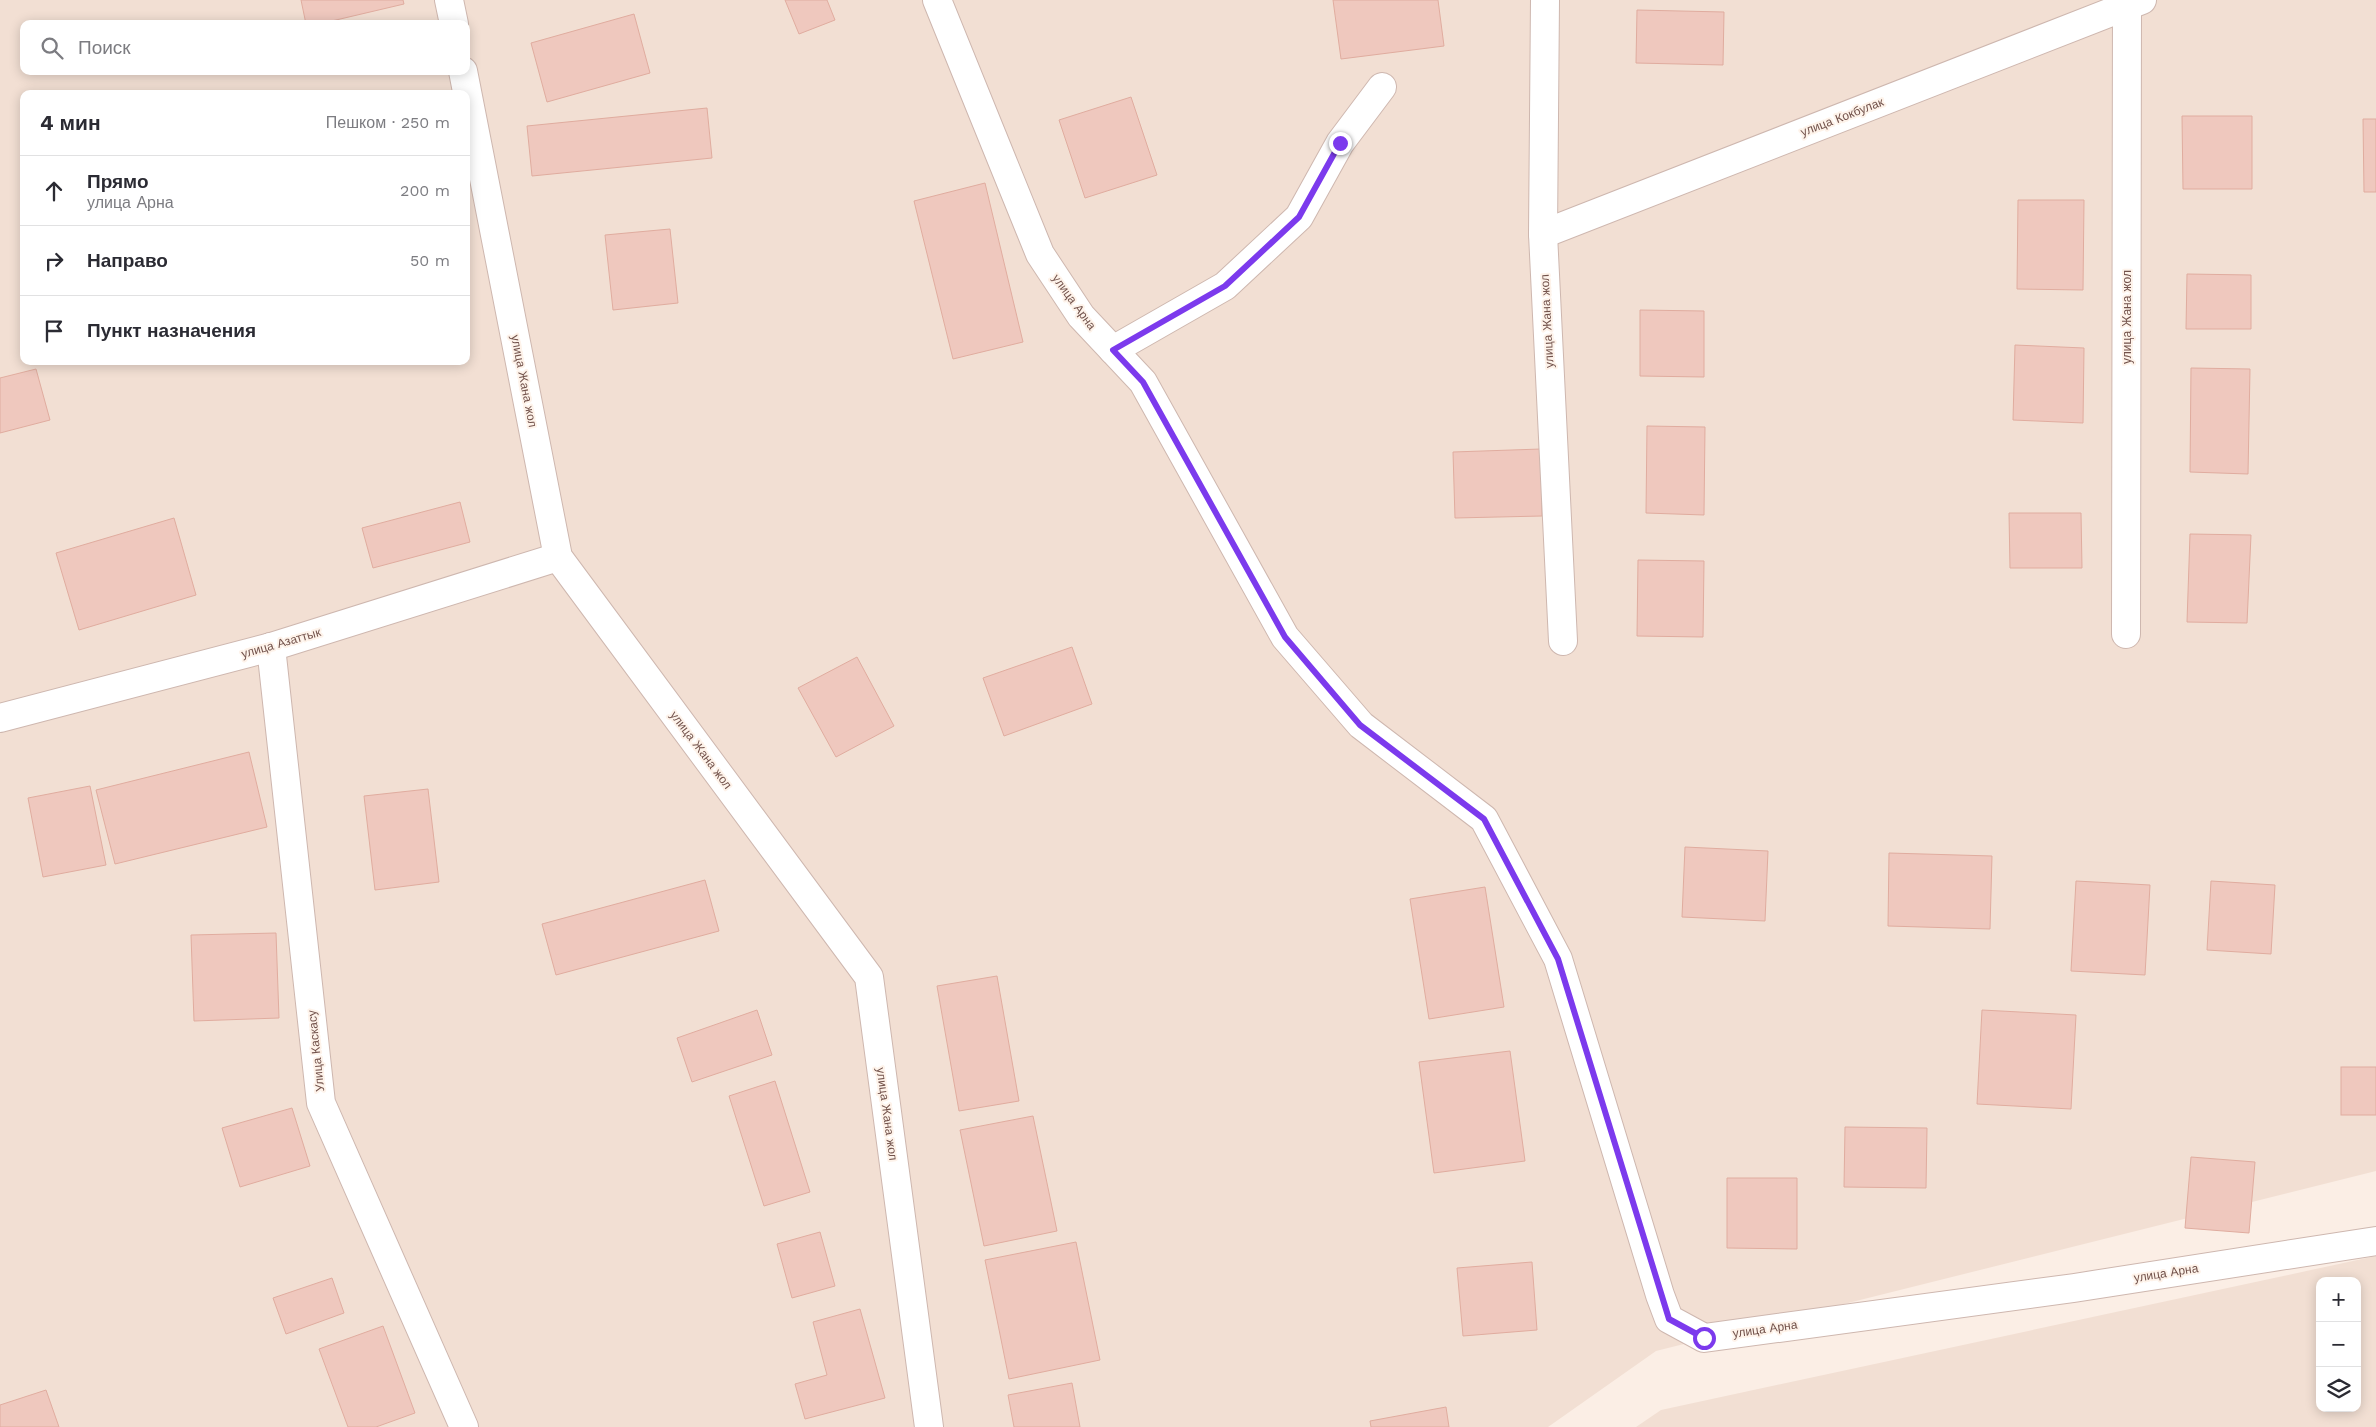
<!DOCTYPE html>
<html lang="ru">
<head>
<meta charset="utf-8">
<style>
	:root { --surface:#fff; --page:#f2f2f3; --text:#2b2b33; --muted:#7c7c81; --line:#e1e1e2 }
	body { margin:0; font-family:"Work Sans",sans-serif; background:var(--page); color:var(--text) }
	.controls { position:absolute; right:15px; bottom:15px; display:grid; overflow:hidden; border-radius:10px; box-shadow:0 2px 12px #0003 }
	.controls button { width:45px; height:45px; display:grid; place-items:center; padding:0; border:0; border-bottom:1px solid var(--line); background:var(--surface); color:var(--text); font:25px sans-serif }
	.stop { position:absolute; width:15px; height:15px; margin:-11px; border:4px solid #7c3aed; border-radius:50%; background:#fff }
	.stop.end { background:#7c3aed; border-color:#fff; box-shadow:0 1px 5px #0008 }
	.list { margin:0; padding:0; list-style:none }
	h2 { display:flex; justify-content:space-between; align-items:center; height:65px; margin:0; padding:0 20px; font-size:21px }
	h2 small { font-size:16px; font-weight:400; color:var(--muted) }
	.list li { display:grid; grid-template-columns:32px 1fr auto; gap:15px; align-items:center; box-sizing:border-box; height:70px; padding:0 20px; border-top:1px solid var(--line) }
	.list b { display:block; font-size:19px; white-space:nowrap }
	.list p { margin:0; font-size:16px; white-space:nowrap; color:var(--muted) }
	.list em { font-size:16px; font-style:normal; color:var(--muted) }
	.icon { flex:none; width:28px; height:28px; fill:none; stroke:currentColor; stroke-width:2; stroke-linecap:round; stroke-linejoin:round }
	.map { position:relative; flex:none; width:2376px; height:1427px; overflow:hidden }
	.search { position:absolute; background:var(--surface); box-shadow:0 2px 12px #0003; left:20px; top:20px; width:450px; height:55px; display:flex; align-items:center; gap:12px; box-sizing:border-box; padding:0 18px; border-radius:10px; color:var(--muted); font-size:19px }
	.panel { position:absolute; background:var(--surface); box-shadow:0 2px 12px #0003; left:20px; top:90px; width:450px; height:275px; border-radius:10px }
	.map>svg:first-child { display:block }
	.residential { fill:#f2dfd3; fill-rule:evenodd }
	.building { fill:#efc8be; stroke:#e0ac9f }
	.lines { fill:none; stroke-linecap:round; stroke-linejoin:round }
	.minor-casing { stroke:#ceb7af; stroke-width:30 }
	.minor { stroke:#fff; stroke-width:28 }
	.route { stroke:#7c3aed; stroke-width:6 }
	.labels { text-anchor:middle; stroke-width:4; stroke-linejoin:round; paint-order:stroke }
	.street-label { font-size:12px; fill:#72524b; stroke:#fef3ea }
</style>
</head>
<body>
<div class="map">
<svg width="2376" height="1427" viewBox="0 0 2376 1427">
	<rect width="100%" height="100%" fill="#fbeee5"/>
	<g class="residential">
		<path d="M0 0H2376V1171L1656 1351 1548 1427H0ZM24 24H466V71H24ZM24 94H466V361H24Z"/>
		<path d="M2376 1256V1427H1636L1661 1410ZM2320 1281H2357V1408H2320Z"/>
	</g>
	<g class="building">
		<path d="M301 0H403L404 4 319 24H306Z"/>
		<path d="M785 0H827L835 20 799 34Z"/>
		<path d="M1333 0H1438L1444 46 1341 59Z"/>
		<path d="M1637 10 1724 12 1723 65 1636 63Z"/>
		<path d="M634 14 650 73 547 102 531 43Z"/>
		<path d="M1131 97 1157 175 1085 198 1059 120Z"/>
		<path d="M707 108 712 158 532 176 527 126Z"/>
		<path d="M2182 116H2252V189H2183Z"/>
		<path d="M2363 119H2376V192H2364Z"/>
		<path d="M985 183 1023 342 953 359 914 201Z"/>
		<path d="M2018 200H2084L2083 290 2017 289Z"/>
		<path d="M670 229 678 303 613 310 605 235Z"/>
		<path d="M2187 274 2251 275V329H2186Z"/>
		<path d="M1640 310 1704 311V377L1640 376Z"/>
		<path d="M2015 345 2084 348 2083 423 2013 420Z"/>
		<path d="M2191 368 2250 369 2248 474 2190 472Z"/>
		<path d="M36 369 50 420 0 433V378Z"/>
		<path d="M1647 426 1705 427 1704 515 1646 513Z"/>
		<path d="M1541 449 1542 516 1455 518 1453 452Z"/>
		<path d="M460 502 470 542 373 568 362 528Z"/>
		<path d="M2009 513H2081L2082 568H2010Z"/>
		<path d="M174 518 196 595 79 630 56 553Z"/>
		<path d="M2190 534 2251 535 2247 623 2187 622Z"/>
		<path d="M1638 560 1704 561 1703 637 1637 636Z"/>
		<path d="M1072 647 1092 704 1004 736 983 678Z"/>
		<path d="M857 657 894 726 836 757 798 688Z"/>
		<path d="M249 752 267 827 115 864 96 790Z"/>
		<path d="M90 786 106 865 43 877 28 798Z"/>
		<path d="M428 789 439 882 375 890 364 796Z"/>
		<path d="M1685 847 1768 851 1765 921 1682 917Z"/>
		<path d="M1889 853 1992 856 1990 929 1888 926Z"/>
		<path d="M705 880 719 931 556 975 542 924Z"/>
		<path d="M2076 881 2150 885 2145 975 2071 971Z"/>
		<path d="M2211 881 2275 885 2271 954 2207 950Z"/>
		<path d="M1485 887 1504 1007 1429 1019 1410 899Z"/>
		<path d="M276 933 279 1018 194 1021 191 935Z"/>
		<path d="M997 976 1019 1101 959 1111 937 986Z"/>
		<path d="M757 1010 772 1055 692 1082 677 1038Z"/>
		<path d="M1982 1010 2076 1015 2071 1109 1977 1104Z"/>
		<path d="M1510 1051 1525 1161 1434 1173 1419 1062Z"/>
		<rect x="2341" y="1067" width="35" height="48"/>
		<path d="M775 1081 810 1192 764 1206 729 1096Z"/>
		<path d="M292 1108 310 1166 240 1187 222 1128Z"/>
		<path d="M1033 1116 1057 1231 984 1246 960 1130Z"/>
		<path d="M1845 1127 1927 1128 1926 1188 1844 1187Z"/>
		<path d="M2191 1157 2255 1162 2249 1233 2185 1228Z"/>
		<path d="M1727 1178H1797V1249L1727 1248Z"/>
		<path d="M820 1232 835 1286 792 1298 777 1244Z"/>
		<path d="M1076 1242 1100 1360 1009 1379 985 1260Z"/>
		<path d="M1532 1262 1537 1330 1463 1336 1457 1268Z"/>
		<path d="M332 1278 344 1313 286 1334 273 1298Z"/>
		<path d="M860 1309 885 1398 805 1419 795 1384 827 1375 813 1322Z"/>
		<path d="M383 1326 415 1413 376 1427H348L319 1349Z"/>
		<path d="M1072 1383 1080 1427H1014L1008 1395Z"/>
		<path d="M46 1390 59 1427H0V1405Z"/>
		<path d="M1446 1407 1449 1427H1371L1370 1421Z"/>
	</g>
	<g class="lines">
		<g class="minor-casing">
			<g id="minor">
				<path d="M449 0 454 24"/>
				<path d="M937 0 1040 254 1081 316 1143 382 1285 637 1361 725 1484 819 1558 959 1660 1295 1669 1319 1704 1338 2074 1288 2376 1241"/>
				<path d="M1545 0 1543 234 1563 641"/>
				<path d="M463 71 558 557 869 977 929 1427"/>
				<path d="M1543 234 2142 0"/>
				<path d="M1113 350 1225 286 1299 217 1340 143 1382 87"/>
				<path d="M2126 634 2127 0"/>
				<path d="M271 647 321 1103 464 1427"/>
				<path d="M0 718 271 647 558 557"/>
			</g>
		</g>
		<use href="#minor" class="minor"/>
	</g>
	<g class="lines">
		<path class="route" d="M1340 143 1299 217 1225 286 1113 350 1143 382 1285 637 1360 725 1484 819 1558 959 1669 1319 1704 1338"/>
	</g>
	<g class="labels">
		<g class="street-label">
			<text transform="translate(1842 117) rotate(-21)" y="4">улица Кокбулак</text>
			<text transform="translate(1074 302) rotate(54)" y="4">улица Арна</text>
			<text transform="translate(2127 317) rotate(-90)" y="4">улица Жана жол</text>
			<text transform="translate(1547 321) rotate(-93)" y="4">улица Жана жол</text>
			<text transform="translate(524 381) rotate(79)" y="4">улица Жана жол</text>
			<text transform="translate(281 643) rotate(-16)" y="4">улица Азаттык</text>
			<text transform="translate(701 750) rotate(53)" y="4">улица Жана жол</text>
			<text transform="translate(316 1051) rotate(-96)" y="4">Улица Каскасу</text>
			<text transform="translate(887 1114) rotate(82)" y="4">улица Жана жол</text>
			<text transform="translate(2166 1273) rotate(-9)" y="4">улица Арна</text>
			<text transform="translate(1765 1329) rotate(-8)" y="4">улица Арна</text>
		</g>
	</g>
</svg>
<div class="controls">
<button>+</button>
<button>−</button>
<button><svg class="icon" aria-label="layers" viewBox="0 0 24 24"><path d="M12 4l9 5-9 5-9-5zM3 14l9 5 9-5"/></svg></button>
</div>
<div class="stop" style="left:1704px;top:1338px"></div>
<div class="stop end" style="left:1340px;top:143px"></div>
<div class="search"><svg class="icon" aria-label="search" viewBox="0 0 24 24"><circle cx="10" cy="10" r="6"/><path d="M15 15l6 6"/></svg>Поиск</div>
<section class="panel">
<h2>4 мин<small>Пешком · 250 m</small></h2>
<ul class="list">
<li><svg class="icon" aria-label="ahead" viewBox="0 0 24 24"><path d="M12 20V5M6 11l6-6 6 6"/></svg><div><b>Прямо</b><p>улица Арна</p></div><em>200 m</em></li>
<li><svg class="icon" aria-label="right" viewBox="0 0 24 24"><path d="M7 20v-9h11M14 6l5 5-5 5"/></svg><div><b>Направо</b></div><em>50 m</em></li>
<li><svg class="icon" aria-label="arrive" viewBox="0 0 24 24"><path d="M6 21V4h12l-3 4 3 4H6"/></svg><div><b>Пункт назначения</b></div></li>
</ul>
</section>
</div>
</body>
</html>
